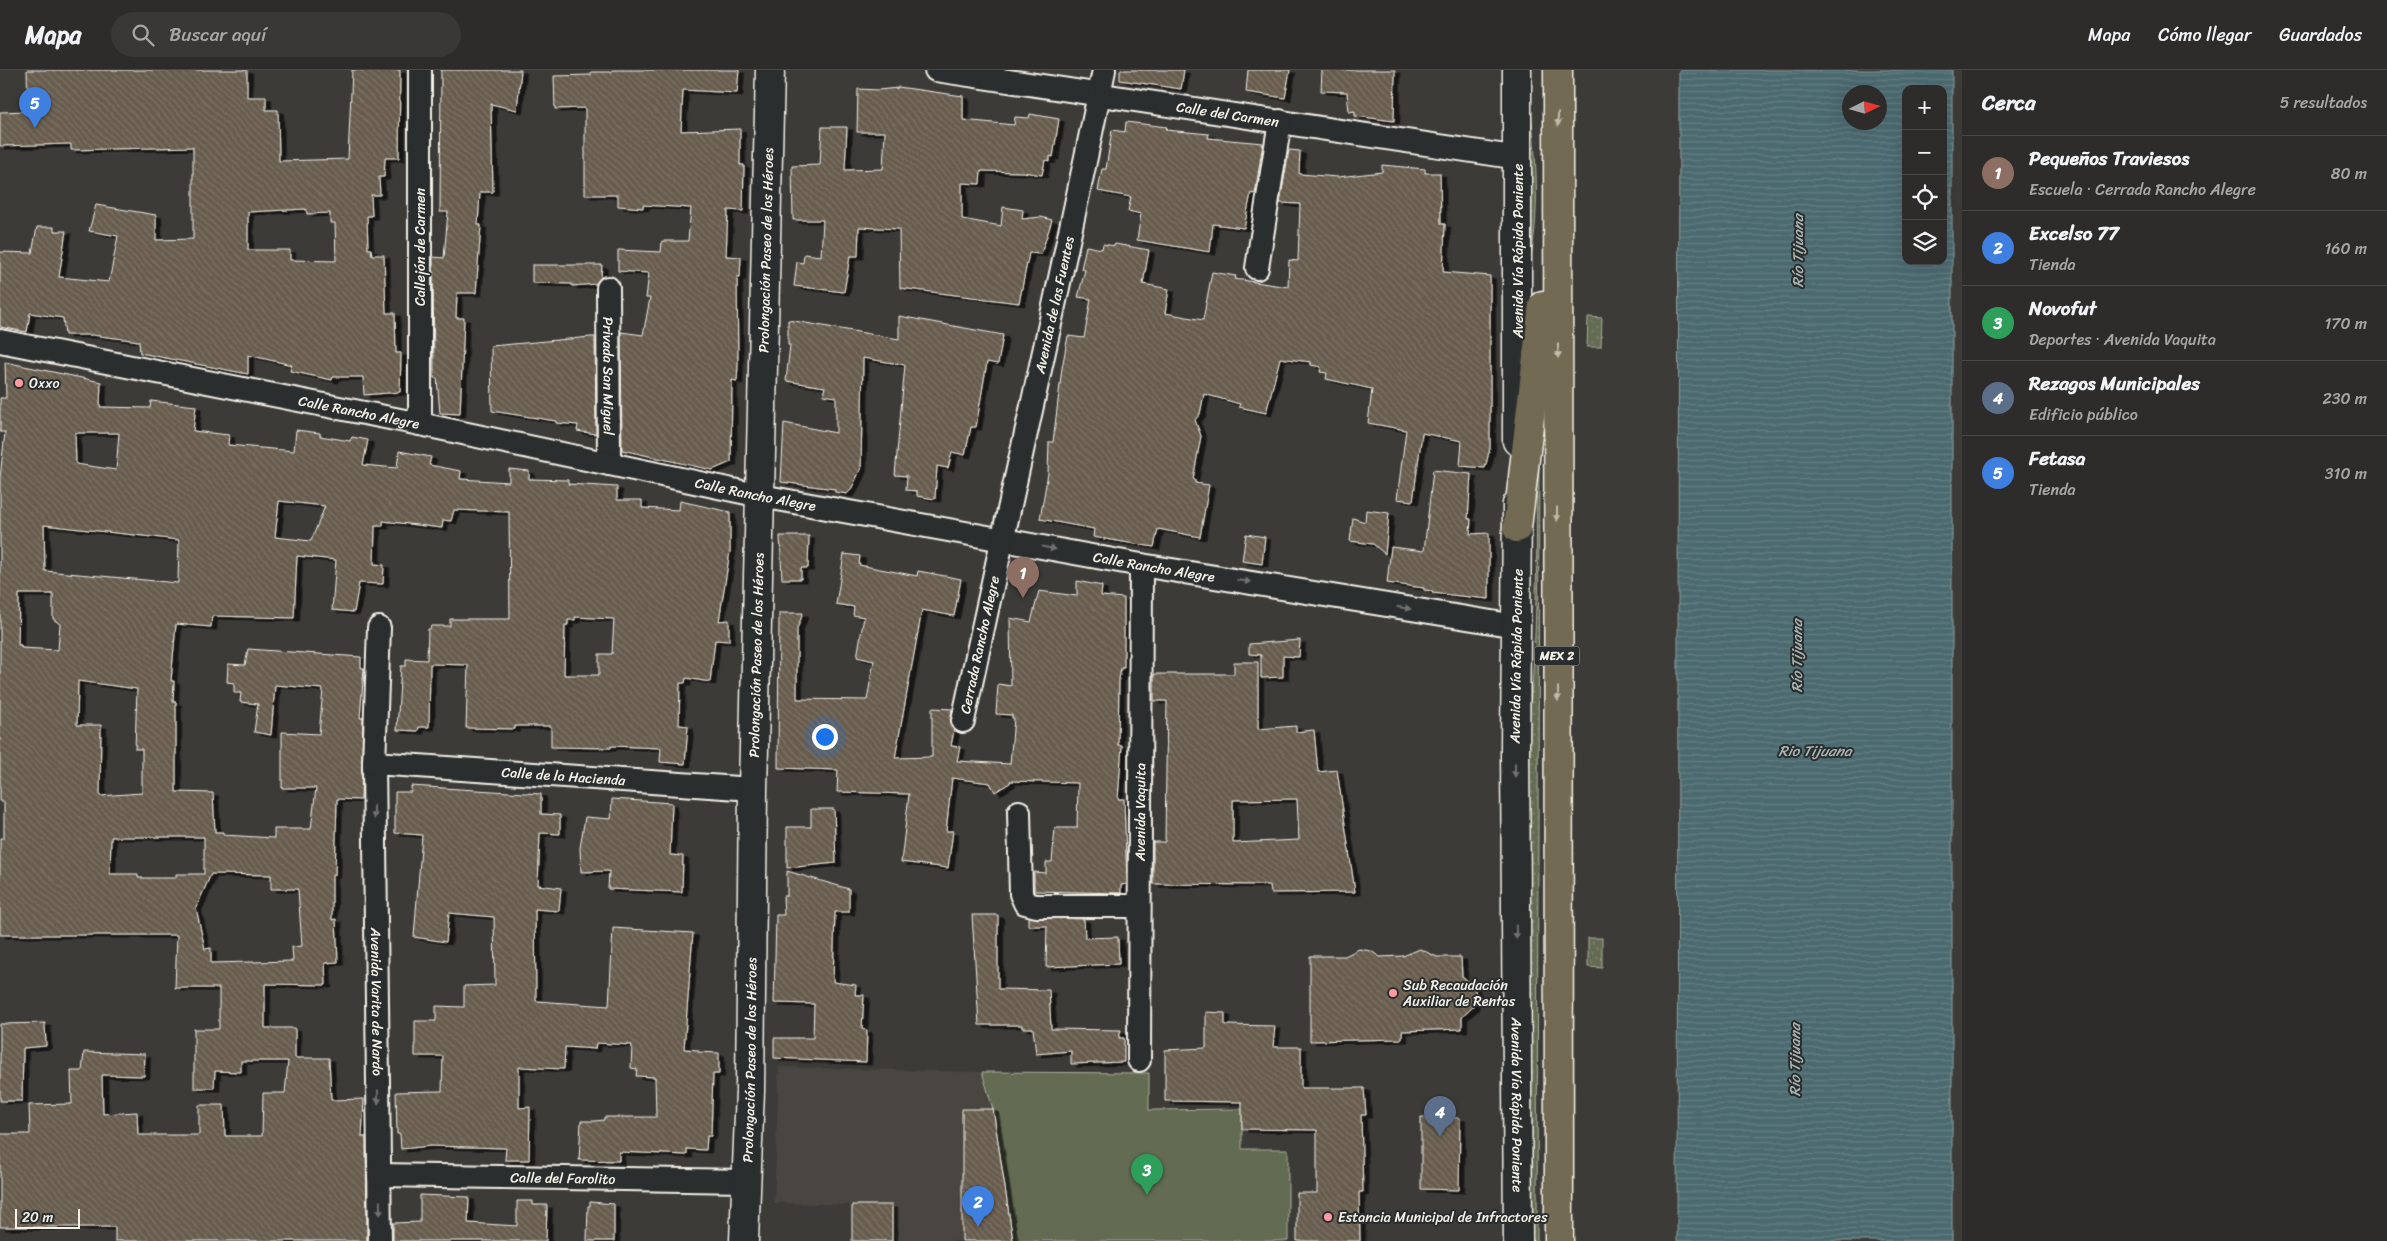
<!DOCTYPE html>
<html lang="es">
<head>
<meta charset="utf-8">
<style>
	:root { --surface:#2d2c2a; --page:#393836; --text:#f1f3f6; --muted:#a7a7a8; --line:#484847; --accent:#1a73e8 }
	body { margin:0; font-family:Sriracha,sans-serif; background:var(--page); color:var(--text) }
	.controls { position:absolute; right:15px; top:15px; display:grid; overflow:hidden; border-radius:10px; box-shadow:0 5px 20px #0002 }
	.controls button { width:45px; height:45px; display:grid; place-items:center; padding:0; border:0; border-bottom:1px solid var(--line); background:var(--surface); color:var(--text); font:25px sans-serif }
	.compass { position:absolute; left:1842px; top:15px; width:45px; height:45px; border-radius:50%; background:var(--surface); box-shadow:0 5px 20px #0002; rotate:85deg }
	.scale { position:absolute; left:15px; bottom:12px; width:65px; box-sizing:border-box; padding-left:5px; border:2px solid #f4f1e8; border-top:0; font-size:14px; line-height:18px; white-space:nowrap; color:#f4f1e8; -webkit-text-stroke:4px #2a2d2e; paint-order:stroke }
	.you { position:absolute; left:824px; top:666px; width:18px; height:18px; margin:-12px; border:4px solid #fff; border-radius:50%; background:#1a73e8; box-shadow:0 0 0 8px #1a73e833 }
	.badge { display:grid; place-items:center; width:32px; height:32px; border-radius:50%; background:var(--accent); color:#fff; font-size:16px; font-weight:700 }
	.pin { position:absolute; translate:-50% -41px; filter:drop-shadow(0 1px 2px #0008) }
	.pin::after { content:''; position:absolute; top:26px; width:18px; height:15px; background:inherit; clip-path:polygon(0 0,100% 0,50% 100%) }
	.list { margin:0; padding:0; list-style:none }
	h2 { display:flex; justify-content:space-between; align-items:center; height:65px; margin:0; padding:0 20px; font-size:21px }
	h2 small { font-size:16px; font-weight:400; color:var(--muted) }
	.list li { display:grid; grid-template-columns:32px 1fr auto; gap:15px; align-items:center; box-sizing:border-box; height:75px; padding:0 20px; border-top:1px solid var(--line) }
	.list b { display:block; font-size:19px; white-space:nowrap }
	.list p { margin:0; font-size:16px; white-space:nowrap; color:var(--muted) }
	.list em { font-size:16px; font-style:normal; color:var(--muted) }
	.icon { flex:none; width:28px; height:28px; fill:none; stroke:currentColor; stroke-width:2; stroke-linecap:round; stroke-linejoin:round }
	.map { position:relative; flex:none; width:1962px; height:1171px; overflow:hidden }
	header { display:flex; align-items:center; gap:30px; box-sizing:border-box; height:70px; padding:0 25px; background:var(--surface); border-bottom:1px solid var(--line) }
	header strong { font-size:24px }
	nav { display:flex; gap:28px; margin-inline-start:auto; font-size:18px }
	.search { width:350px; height:45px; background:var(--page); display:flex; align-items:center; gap:12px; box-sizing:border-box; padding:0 18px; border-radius:28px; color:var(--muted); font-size:19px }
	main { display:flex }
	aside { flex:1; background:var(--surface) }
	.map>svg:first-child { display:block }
	.built { fill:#49453f }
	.grass { fill:url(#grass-dots); stroke:#acae9d }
	.pitch { fill:#646c52; stroke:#acae9d }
	.water { fill:url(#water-rules); stroke:#8fa09f; fill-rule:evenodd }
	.building { fill:url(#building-back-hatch); stroke:#f4f1e8; fill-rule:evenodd; filter:url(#shadow) }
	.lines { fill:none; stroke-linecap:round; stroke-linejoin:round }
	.street-casing { stroke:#f4f1e8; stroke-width:26 }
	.secondary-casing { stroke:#f4f1e8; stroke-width:31 }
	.highway-casing { stroke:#f4f1e8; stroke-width:31 }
	.street { stroke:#2a2d2e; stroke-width:22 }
	.secondary { stroke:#2a2d2e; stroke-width:28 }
	.highway { stroke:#736b52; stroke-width:28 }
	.oneway { fill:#c0bbac }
	.oneway2 { fill:#71726f }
	.poi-dot { fill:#ff9aa2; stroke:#2a2d2e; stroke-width:2 }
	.labels { text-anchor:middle; stroke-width:4; stroke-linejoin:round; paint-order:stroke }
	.shield { fill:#2a2d2e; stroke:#b7b6b0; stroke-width:1 }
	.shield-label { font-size:12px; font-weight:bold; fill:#f4f1e8 }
	.street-label { font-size:14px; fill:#f4f1e8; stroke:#2a2d2e }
	.poi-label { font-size:14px; fill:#f4f1e8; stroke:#2a2d2e; text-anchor:start }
	.water-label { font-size:15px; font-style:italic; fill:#a8b4b2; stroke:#2a2d2e }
</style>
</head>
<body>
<header>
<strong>Mapa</strong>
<div class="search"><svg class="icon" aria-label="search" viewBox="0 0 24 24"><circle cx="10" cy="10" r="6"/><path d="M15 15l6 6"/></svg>Buscar aquí</div>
<nav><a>Mapa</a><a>Cómo llegar</a><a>Guardados</a></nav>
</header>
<main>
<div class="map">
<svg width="1962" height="1171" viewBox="0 0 1962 1171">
	<defs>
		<pattern id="grass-dots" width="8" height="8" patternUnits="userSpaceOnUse" patternTransform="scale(1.25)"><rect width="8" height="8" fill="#646c52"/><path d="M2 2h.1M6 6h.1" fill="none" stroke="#7b816b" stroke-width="1.8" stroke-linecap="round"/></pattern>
		<pattern id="water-rules" width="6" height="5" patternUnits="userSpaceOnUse" patternTransform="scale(1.25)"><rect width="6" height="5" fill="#4c6a6f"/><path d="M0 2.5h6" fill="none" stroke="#668084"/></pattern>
		<pattern id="building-back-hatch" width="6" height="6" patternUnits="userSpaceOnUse" patternTransform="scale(1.25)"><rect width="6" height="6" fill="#675c4e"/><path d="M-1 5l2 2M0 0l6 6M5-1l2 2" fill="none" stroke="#7d7468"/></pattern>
		<filter id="shadow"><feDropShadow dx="5.5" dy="3" stdDeviation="0" flood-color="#0009"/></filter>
	</defs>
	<rect width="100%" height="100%" fill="#3c3b38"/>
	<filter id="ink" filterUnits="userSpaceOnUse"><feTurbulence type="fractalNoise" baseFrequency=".02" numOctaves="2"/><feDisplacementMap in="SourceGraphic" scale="10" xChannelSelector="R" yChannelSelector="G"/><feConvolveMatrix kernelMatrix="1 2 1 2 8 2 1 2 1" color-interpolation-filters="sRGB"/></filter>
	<g filter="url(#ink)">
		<path class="built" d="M779 997 982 1002 993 1039 1013 1171H852V1135L774 1133Z"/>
		<g class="grass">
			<path d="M1527 4C1534 68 1543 133 1529 197Z"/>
			<path d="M1588 247 1602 248 1601 277H1587Z"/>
			<path d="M1536 367H1539L1537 1171H1532L1525 679C1540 575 1536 471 1536 367Z"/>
			<path d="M1588 868H1602V898L1588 897Z"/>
		</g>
		<path class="pitch" d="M982 1002 1149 1003V1040L1242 1039V1079H1288V1171H1013L993 1039Z"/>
		<path class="water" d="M1679 0H1952V1171H1677ZM1906 19H1943V191H1906ZM1850 22H1880V52H1850Z"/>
		<g class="building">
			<path d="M27 0H247V27H266V40H278L279 91 348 89 352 0H400L399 88H385L384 107H379L380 125H371L372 146H367L368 179H371L372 185H384L386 243H395L396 283H401L400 322 364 325 363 307H333L332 310 290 301 292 295 248 285V304L140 283 139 271 92 265H65L63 248 30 243 27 262 0 257V182L32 183 37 157H54V161H66L59 207 109 212 118 166 89 161 96 135 156 145V170L193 169V77L71 80V74L0 76V42L28 41ZM306 139 307 144 330 143V153H335L336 191 290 190V180H248V142Z"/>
			<path d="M441 0H521L517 40 491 34 493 122H480L478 155H481L476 223H457L456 248H464L460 344 440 343 437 308H434L433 187 444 188 448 142H440Z"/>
			<path d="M612 0H739L737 23 683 20 681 61 740 59V95H744L743 141 728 140 726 186 741 187 740 207H737L738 294 737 311 732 310 731 392 712 400 622 380 621 262 643 265 650 228H646L649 203 618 201V180L661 182 662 171H688L691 138 643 135V138L618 136V125H585V38L555 39 554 6 591 5V2H612Z"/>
			<path d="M1120 0H1184L1181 19 1120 10Z"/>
			<path d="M1248 0H1290L1285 28 1246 22Z"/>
			<path d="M1322 0H1395L1394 51 1355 46V41L1349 42 1347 22 1321 21Z"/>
			<path d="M898 17 963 26V50L1014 55 1015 47 1029 48 1030 44 1059 49 1053 87 1050 86V91L1045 90 1042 105 1023 102 981 101 980 114 962 113V149L1001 156 1003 137 1023 140 1022 149 1041 147 1052 150 1041 184 1029 183 1019 233 900 218 899 159 859 157 858 186H850L844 222 794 216 797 192 803 193 804 184 821 186 823 150H793L792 96 820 95 822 57H847L845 100 883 99 885 62H857L858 19 878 20 898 18Z"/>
			<path d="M1126 52 1167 57 1166 60 1209 64 1208 68 1263 73 1255 124 1251 123 1244 158 1213 154 1210 182 1137 170 1141 144 1128 141 1131 127 1098 121 1102 99H1106L1112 60 1125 62Z"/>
			<path d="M1289 80 1300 81 1299 104 1338 107 1382 102V95L1425 99V103H1440L1441 154H1445L1443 202 1490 206V378L1485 398 1460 396 1462 371 1422 363 1413 431 1397 429 1406 360 1368 353 1372 319 1326 309 1327 303 1320 302 1321 297 1311 295V292L1280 288 1266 343 1239 337 1240 334 1204 324 1200 344 1195 350 1201 366 1193 409 1195 410V413L1209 415 1200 467 1158 459 1154 477 1093 467 1094 459 1040 449 1048 403 1049 372H1053L1062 298 1068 266 1084 268 1091 229 1078 227 1085 200 1081 199 1086 176 1102 179 1103 174 1114 176 1115 174 1149 180 1143 214 1169 219 1165 243 1203 250 1212 202 1236 206 1235 209 1288 217 1289 190 1298 191 1300 134 1280 133Z"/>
			<path d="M532 195H602L601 207 596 214 572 216V214L532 213Z"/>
			<path d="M899 246 1003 265 998 294 987 292 976 357H971L965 385 952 382 948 398 937 396 935 429 917 426V421L906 420 907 406 895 405 905 295 863 288 861 398 851 420 847 424 835 422V419L781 412 784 353 836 363V327L823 325 825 317 786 311 790 275H788V250L899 269Z"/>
			<path d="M591 267H595L596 364 577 361 578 355 556 353V351L492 341 491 276Z"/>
			<path d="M5 292 101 312 100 337 150 338 151 331 196 336 193 361 229 365 228 375 294 381 296 360 320 363V366L350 371 352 367 368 370 363 395 397 398 399 381 431 387 429 395 461 401 460 409 509 412V399L529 401V409L568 410V414L617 417V430H642V438L679 440 680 431 730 442V481L719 551 729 550V571L715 570 710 612 686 608 685 613H680L679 655 688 656 685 694 660 692 661 678 611 676V678L551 677V656H515V659L466 658 468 595 430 594 429 657H419L418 661 397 660 401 596H406V589L427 590 428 559H430L431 556H450V549H510L509 442 454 440 451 451 443 450 442 458 383 451V456H375L374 494 384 495 383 514 359 513 354 542 332 540 336 490 297 486 294 548 212 546 211 557 176 554 171 611H174L173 632H176V722L213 723 215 762H223V765L274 768V759H311L316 718H282V662L319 664 323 619 275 615 271 665 254 662 258 634 240 632 241 623H234V613L227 612 228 594 245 595 248 579 361 587V598H364L360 648H363L361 730 337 729 335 805H332V850L336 849 338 892 325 893 326 915 265 914V958H295V988H329L331 1030 364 1029 362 1067H366L367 1171H115V1157H0V1064H30L29 1035 72 1034 71 1001H82L84 982 145 984 144 1006 102 1005 103 1044 137 1042 138 1065H199V1035H224L225 1066H262L263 1023H285L288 991H241V1002L215 1001 214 1018H194V959H219V918H175L177 865H0V768H4V732H0V408L5 362H0V328H6ZM75 363H119L116 400 76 394ZM279 431 325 436 311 471 275 467ZM44 455 179 470 178 513 45 501ZM19 524H53V549L60 554 58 580 21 578V575H18ZM575 547 614 549 612 584H599V605H564L565 555H568V550H575ZM78 611 137 619 135 679H142V723L100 726 101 655H77ZM111 767H204V804H176V808H138V804H110ZM211 804 271 805V819H298L302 876 292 877 293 891 211 893V878L205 879 196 838Z"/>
			<path d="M1433 400 1471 404 1468 449H1471L1470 464 1489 463V529L1432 523 1433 521 1424 520V518L1387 513 1391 477 1424 481Z"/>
			<path d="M1366 440 1389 443 1385 484 1373 474 1350 471 1353 448 1365 452Z"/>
			<path d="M1246 464 1265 467 1262 494 1242 491Z"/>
			<path d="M780 466H809L808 498H801V509H782Z"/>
			<path d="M844 484 860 486 859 495 917 506 918 501 961 509 954 546 922 540 895 688 932 687V638L952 639 950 655 954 660 951 676 960 677 957 691 1010 694 1014 648H1012V645L996 644 998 614 1011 616 1010 548 1031 552 1039 521 1077 526V511L1102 516 1101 526 1124 528V598H1121L1119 609 1118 675H1122L1118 729H1124L1127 814 1121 815V823L1034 821V802L1046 803V792H1052L1055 758H1077L1078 713 1010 711V713L995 722 990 713 952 708 946 761H953L948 798 901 792 909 724 837 722 838 700 778 698 779 543H803L797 559V629L867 630 874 591 857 587 864 547 853 545 854 537 836 534Z"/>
			<path d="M1300 570 1299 587 1283 586V607L1261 608V585L1249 584V574Z"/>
			<path d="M1234 592H1258V659L1296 656V662L1314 660 1318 702 1337 700 1355 822 1271 823 1270 815 1153 814V772H1165L1167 631H1154V604H1234ZM1297 729 1299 770 1233 773V730Z"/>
			<path d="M411 716 541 724V744L560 745V764L540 763 538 815 561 818 559 841 535 839 536 931 609 936 613 858 693 863 684 979 698 980V982L719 983V1004H713L711 1066H707L706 1080 687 1079V1085L619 1082V1091L579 1090 581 1051H595L604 1050V1047H656L655 1007 636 1006 637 999 631 998 632 975 596 973 595 979 565 977 564 999 519 997V1038L530 1037 529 1090H505L506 1078 431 1076 401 1079 400 1064H397L396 1022 442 1021 443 986H415V951H436V936L464 937V916L495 915 494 847 449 843 446 872 414 867 422 765 395 763V722H411Z"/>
			<path d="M612 729 672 733 670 785 683 786 682 822 608 819 609 801 581 802 580 778 585 747 611 749Z"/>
			<path d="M811 739H834L836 793 787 798V757H811Z"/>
			<path d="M787 801 849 819V842H835L833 912 856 915 855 925H864L862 959 867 960 866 992 774 988V968H813L814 934 774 933 776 845H784L783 826H787Z"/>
			<path d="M972 845H998V919L1049 920 1051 959 1121 960 1119 968H1124V992L1071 994V981L1036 984 1033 958H1022V955H979Z"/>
			<path d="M1028 847 1084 849 1085 868 1118 867 1119 894 1046 897 1047 856H1028Z"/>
			<path d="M1359 879 1371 881 1380 887 1403 886 1420 879 1437 887H1461L1462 906 1473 915 1477 926 1472 938 1462 947V959L1402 961V969L1310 971V886H1345Z"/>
			<path d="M1206 942 1225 943V955L1275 956 1273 977H1301V1018H1364L1366 1045H1361L1363 1122H1359L1360 1171H1297V1123H1317V1060L1242 1059V1032L1165 1031V980L1206 978Z"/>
			<path d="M45 953 46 976 23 978 22 1031H0V954Z"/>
			<path d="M962 1039H993L1013 1171H962Z"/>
			<path d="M1421 1047 1460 1048 1459 1120 1421 1119Z"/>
			<path d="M420 1125 469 1127 468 1153 517 1156V1131H533V1135H547L546 1171H393V1153L420 1152Z"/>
			<path d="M590 1132 614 1134V1171H587L588 1136H590Z"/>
			<rect x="852" y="1135" width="40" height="36"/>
		</g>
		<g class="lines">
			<g class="street-casing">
				<g id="street">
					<path d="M420 0V354"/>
					<path id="s1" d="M936 0 1519 88"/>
					<path d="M1257 198 1280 51"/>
					<path id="s2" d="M608 218 609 394"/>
					<path id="s3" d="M0 271 420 354 761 426 1141 495 1516 556"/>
					<path id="s4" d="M379 558 374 693 380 1171"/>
					<path id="s5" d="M963 651C1009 434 1060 218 1104 0"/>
					<path id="s6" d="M374 693 753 719"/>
					<path d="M1019 742 1021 824 1025 833 1036 836H1139"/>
					<path id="s7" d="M1139 990 1141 495"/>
					<path id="s8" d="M379 1105 746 1111"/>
				</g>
			</g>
			<g class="secondary-casing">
				<g id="secondary">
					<path d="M1517 371V0"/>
					<path id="s9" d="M1517 434 1515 679 1518 1171"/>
					<path id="s10" d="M744 1171 750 1021 753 719 770 0"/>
				</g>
			</g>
			<g class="highway-casing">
				<g id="highway">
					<path d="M1558 0 1559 1171"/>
					<path d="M1517 458 1543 235"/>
				</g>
			</g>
			<use href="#street" class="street"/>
			<use href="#secondary" class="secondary"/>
			<use href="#highway" class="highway"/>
		</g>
		<defs><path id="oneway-solid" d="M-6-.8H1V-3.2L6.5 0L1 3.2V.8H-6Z" transform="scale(1.25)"/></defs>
		<g class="oneway">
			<use href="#oneway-solid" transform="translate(1558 49) rotate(90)"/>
			<use href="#oneway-solid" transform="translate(1558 281) rotate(90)"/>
			<use href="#oneway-solid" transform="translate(1557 444) rotate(90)"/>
			<use href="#oneway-solid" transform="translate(1558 624) rotate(90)"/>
		</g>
		<g class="oneway2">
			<use href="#oneway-solid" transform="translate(1049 478) rotate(11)"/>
			<use href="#oneway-solid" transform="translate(1244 511) rotate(8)"/>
			<use href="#oneway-solid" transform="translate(1404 538) rotate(9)"/>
			<use href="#oneway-solid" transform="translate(1515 700) rotate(90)"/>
			<use href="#oneway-solid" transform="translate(374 742) rotate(89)"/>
			<use href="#oneway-solid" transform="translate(1516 862) rotate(89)"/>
			<use href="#oneway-solid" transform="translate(378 1027) rotate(89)"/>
			<use href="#oneway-solid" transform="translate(380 1138) rotate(89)"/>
		</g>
	</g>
	<g class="poi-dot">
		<circle cx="19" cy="313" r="5"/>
		<circle cx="1393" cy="923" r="5"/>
		<circle cx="1328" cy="1147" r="5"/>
	</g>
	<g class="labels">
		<rect class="shield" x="1534.5" y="576.5" width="45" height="19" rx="4"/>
		<g class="shield-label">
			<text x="1557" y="590">MEX 2</text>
		</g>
		<g class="street-label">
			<text dy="5" stroke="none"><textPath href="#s1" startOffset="295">Calle del Carmen</textPath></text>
			<text transform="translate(420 177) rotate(-90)" y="5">Callejón de Carmen</text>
			<text dy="5" stroke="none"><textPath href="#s10" startOffset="991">Prolongación Paseo de los Héroes</textPath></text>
			<text transform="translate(1518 181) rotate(-90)" y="5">Avenida Vía Rápida Poniente</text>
			<text dy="5" stroke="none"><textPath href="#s5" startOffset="426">Avenida de las Fuentes</textPath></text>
			<text dy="5" stroke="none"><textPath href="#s2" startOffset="88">Privada San Miguel</textPath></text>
			<text dy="5" stroke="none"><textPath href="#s3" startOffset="366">Calle Rancho Alegre</textPath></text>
			<text dy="5" stroke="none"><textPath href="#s3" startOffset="771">Calle Rancho Alegre</textPath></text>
			<text dy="5" stroke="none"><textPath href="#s3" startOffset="1176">Calle Rancho Alegre</textPath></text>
			<text dy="5" stroke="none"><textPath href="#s5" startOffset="78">Cerrada Rancho Alegre</textPath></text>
			<text dy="5" stroke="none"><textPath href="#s10" startOffset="586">Prolongación Paseo de los Héroes</textPath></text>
			<text transform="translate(1516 586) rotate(-89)" y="5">Avenida Vía Rápida Poniente</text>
			<text dy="5" stroke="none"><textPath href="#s6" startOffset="190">Calle de la Hacienda</textPath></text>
			<text dy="5" stroke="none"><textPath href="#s7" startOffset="248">Avenida Vaquita</textPath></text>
			<text dy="5" stroke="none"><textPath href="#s4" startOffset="374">Avenida Varita de Nardo</textPath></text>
			<text dy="5" stroke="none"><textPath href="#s10" startOffset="181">Prolongación Paseo de los Héroes</textPath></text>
			<text dy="5" stroke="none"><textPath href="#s9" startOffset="601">Avenida Vía Rápida Poniente</textPath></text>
			<text dy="5" stroke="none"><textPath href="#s8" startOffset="184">Calle del Farolito</textPath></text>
		</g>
		<g class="poi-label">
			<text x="29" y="318">Oxxo</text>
			<text x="1403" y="920">Sub Recaudación<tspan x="1403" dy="16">Auxiliar de Rentas</tspan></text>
			<text x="1338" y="1152">Estancia Municipal de Infractores</text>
		</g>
		<g class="water-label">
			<text transform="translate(1798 181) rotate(-90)" y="5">Río Tijuana</text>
			<text transform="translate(1797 586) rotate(-90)" y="5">Río Tijuana</text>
			<text x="1815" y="686">Rio Tijuana</text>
			<text transform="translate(1795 990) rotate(-90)" y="5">Río Tijuana</text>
		</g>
	</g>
</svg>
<div class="controls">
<button>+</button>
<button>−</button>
<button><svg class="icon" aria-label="locate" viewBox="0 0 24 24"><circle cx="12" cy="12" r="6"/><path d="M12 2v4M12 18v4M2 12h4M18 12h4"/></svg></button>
<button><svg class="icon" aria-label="layers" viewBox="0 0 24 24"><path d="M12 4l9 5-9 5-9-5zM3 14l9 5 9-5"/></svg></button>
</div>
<svg class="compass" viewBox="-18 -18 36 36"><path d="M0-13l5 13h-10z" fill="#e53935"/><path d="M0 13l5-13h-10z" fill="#a7a7a8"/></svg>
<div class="scale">20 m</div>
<div class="you"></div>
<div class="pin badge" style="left:1023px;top:528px;background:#8d6e63">1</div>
<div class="pin badge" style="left:978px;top:1157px;background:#3f7fe0">2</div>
<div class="pin badge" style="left:1147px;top:1125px;background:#2e9e5b">3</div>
<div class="pin badge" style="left:1440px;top:1067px;background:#5c6f8a">4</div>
<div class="pin badge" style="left:35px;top:58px;background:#3f7fe0">5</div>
</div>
<aside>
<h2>Cerca<small>5 resultados</small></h2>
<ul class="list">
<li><span class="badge" style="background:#8d6e63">1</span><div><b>Pequeños Traviesos</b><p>Escuela · Cerrada Rancho Alegre</p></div><em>80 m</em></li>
<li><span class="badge" style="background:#3f7fe0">2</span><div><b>Excelso 77</b><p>Tienda</p></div><em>160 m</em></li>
<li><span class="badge" style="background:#2e9e5b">3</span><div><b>Novofut</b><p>Deportes · Avenida Vaquita</p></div><em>170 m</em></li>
<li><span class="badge" style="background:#5c6f8a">4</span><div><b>Rezagos Municipales</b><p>Edificio público</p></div><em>230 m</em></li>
<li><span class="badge" style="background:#3f7fe0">5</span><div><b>Fetasa</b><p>Tienda</p></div><em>310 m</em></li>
</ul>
</aside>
</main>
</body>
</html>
